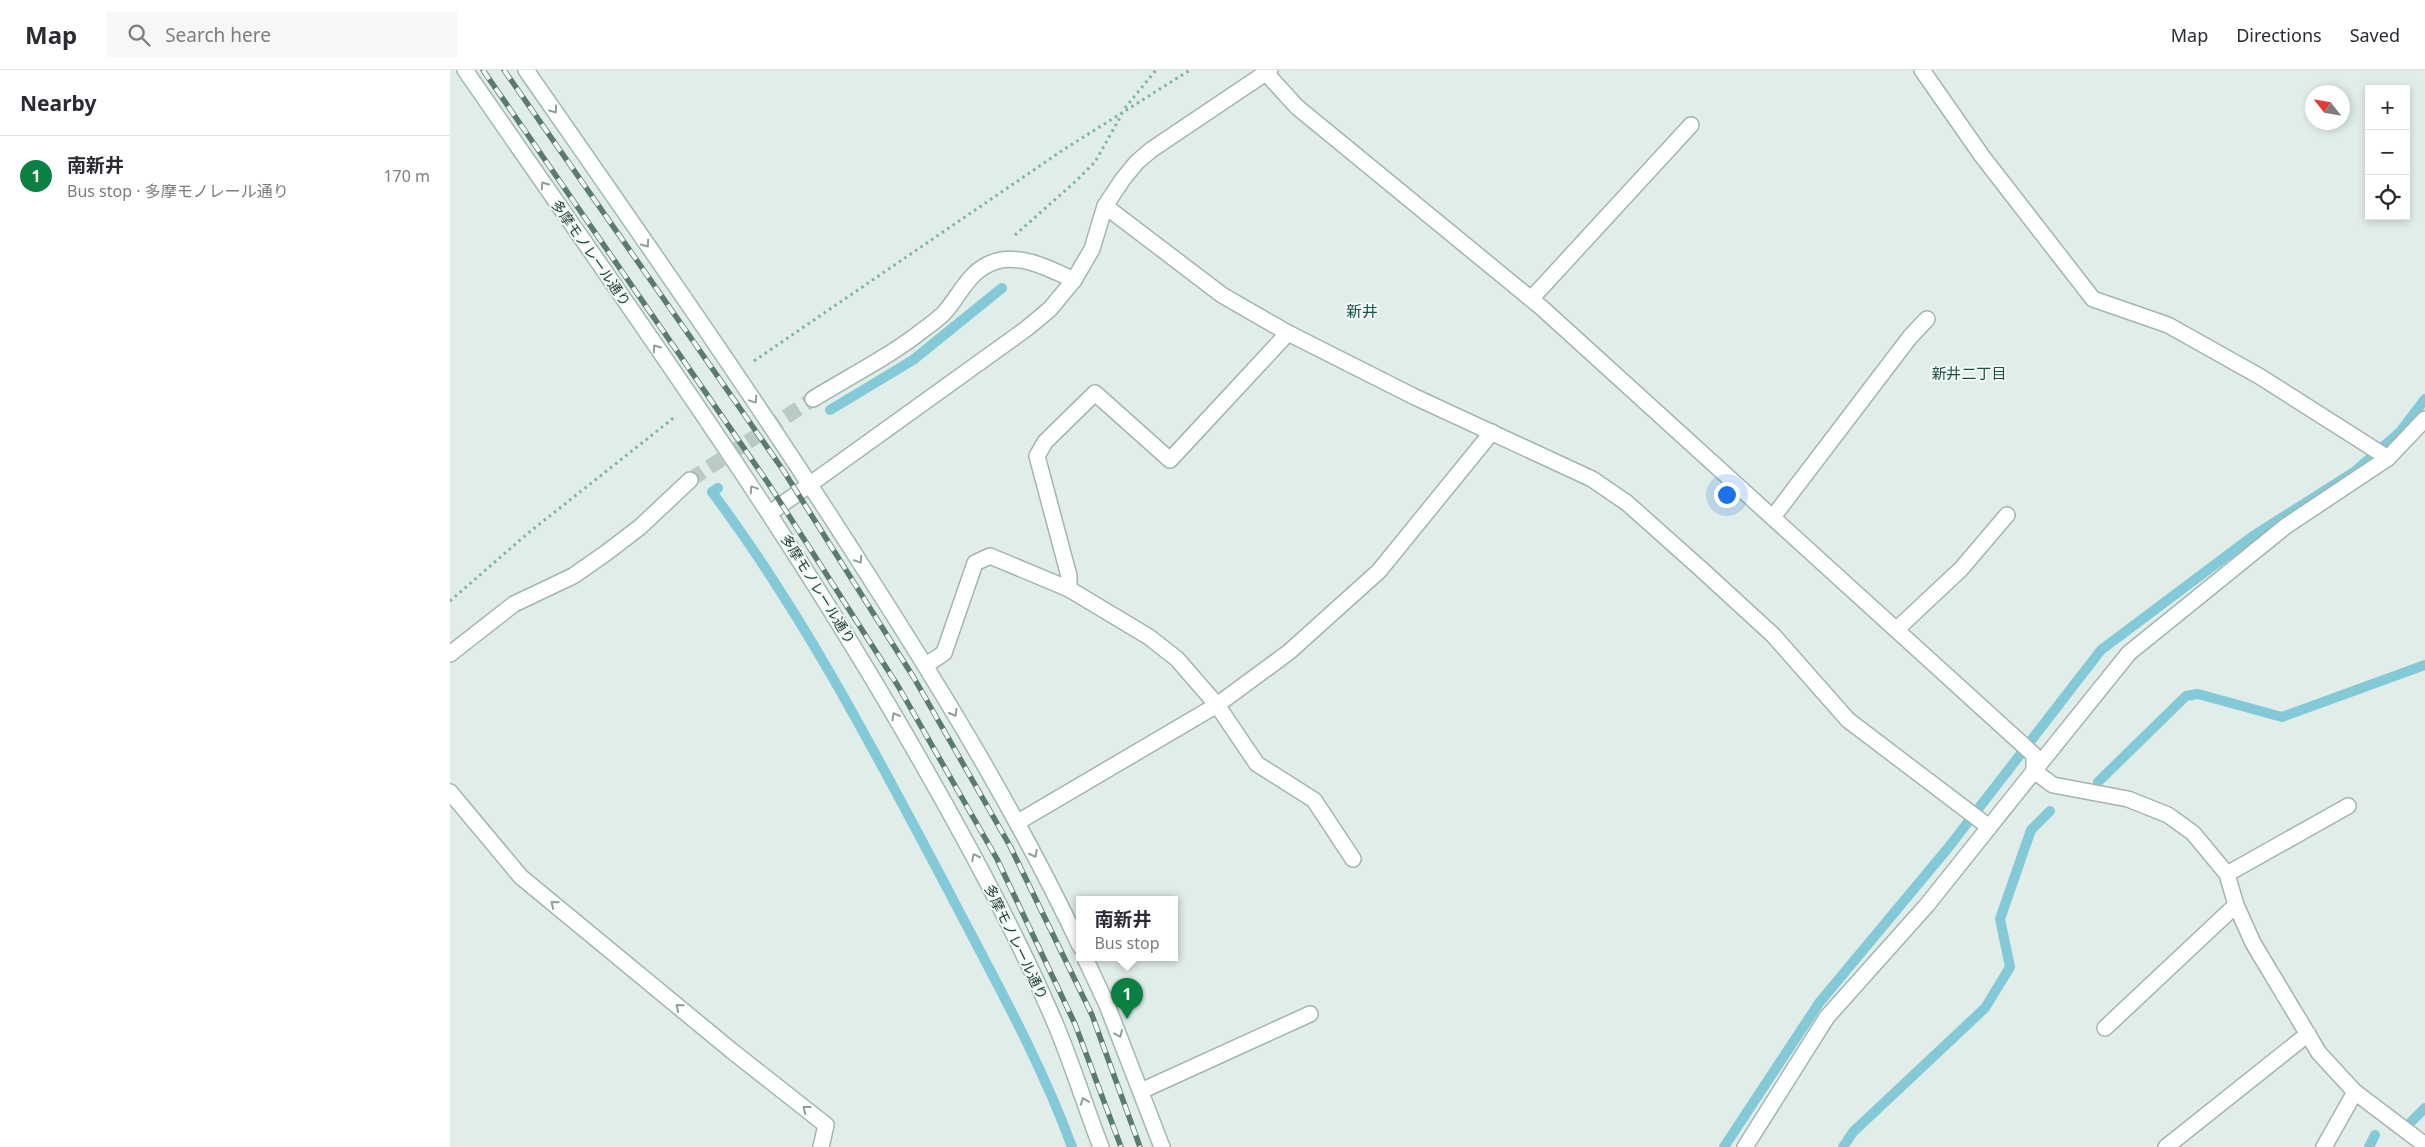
<!DOCTYPE html>
<html lang="en">
<head>
<meta charset="utf-8">
<style>
	:root { --surface:#fff; --page:#f7f7f7; --text:#2b2b33; --muted:#7c7c81; --line:#e1e1e2; --accent:#0b8043 }
	body { margin:0; font-family:"Noto Sans","Noto Sans JP",sans-serif; background:var(--page); color:var(--text) }
	.controls { position:absolute; right:15px; top:15px; display:grid; overflow:hidden; border-radius:0px; box-shadow:0 2px 8px #0003 }
	.controls button { width:45px; height:45px; display:grid; place-items:center; padding:0; border:0; border-bottom:1px solid var(--line); background:var(--surface); color:var(--text); font:25px sans-serif }
	.compass { position:absolute; left:1855px; top:15px; width:45px; height:45px; border-radius:50%; background:var(--surface); box-shadow:0 2px 8px #0003; rotate:301deg }
	.you { position:absolute; left:1276px; top:424px; width:18px; height:18px; margin:-12px; border:4px solid #fff; border-radius:50%; background:#1a73e8; box-shadow:0 0 0 8px #1a73e833 }
	.badge { display:grid; place-items:center; width:32px; height:32px; border-radius:50%; background:var(--accent); color:#fff; font-size:16px; font-weight:700 }
	.pin { position:absolute; translate:-50% -41px; filter:drop-shadow(0 1px 2px #0008) }
	.pin::after { content:''; position:absolute; top:26px; width:18px; height:15px; background:inherit; clip-path:polygon(0 0,100% 0,50% 100%) }
	.popup { position:absolute; left:626px; top:826px; width:102px; height:65px; box-sizing:border-box; display:grid; place-content:center; border-radius:0px; background:var(--surface); filter:drop-shadow(0 1px 4px #0005); font-size:16px; white-space:nowrap; color:var(--muted) }
	.popup b { font-size:19px; color:var(--text) }
	.popup::after { content:''; position:absolute; left:50%; top:100%; margin-left:-10px; border:10px solid transparent; border-top-color:var(--surface) }
	.list { margin:0; padding:0; list-style:none }
	h2 { display:flex; justify-content:space-between; align-items:center; height:65px; margin:0; padding:0 20px; font-size:21px }
	h2 small { font-size:16px; font-weight:400; color:var(--muted) }
	.list li { display:grid; grid-template-columns:32px 1fr auto; gap:15px; align-items:center; box-sizing:border-box; height:80px; padding:0 20px; border-top:1px solid var(--line) }
	.list b { display:block; font-size:19px; white-space:nowrap }
	.list p { margin:0; font-size:16px; white-space:nowrap; color:var(--muted) }
	.list em { font-size:16px; font-style:normal; color:var(--muted) }
	.icon { flex:none; width:28px; height:28px; fill:none; stroke:currentColor; stroke-width:2; stroke-linecap:round; stroke-linejoin:round }
	.map { position:relative; flex:none; width:1975px; height:1077px; overflow:hidden }
	header { display:flex; align-items:center; gap:30px; box-sizing:border-box; height:70px; padding:0 25px; background:var(--surface); border-bottom:1px solid var(--line) }
	header strong { font-size:24px }
	nav { display:flex; gap:28px; margin-inline-start:auto; font-size:18px }
	.search { width:350px; height:45px; background:var(--page); display:flex; align-items:center; gap:12px; box-sizing:border-box; padding:0 18px; border-radius:0px; color:var(--muted); font-size:19px }
	main { display:flex }
	aside { flex:1; background:var(--surface) }
	.map>svg:first-child { display:block }
	.lines { fill:none; stroke-linecap:round; stroke-linejoin:round }
	.stream { stroke:#84c9d7; stroke-width:10 }
	.tertiary-tunnel { stroke:#bacac5; stroke-width:15; stroke-dasharray:15 8; stroke-linecap:butt }
	.service-casing { stroke:#a3b5af; stroke-width:18 }
	.minor-casing { stroke:#a3b5af; stroke-width:18 }
	.tertiary-casing { stroke:#a3b5af; stroke-width:18 }
	.secondary-casing { stroke:#9fbab0; stroke-width:18 }
	.path { stroke:#7fb3a3; stroke-width:3; stroke-dasharray:2.5 4; stroke-linecap:butt }
	.service { stroke:#fff; stroke-width:15 }
	.minor { stroke:#fff; stroke-width:15 }
	.tertiary { stroke:#fff; stroke-width:15 }
	.secondary { stroke:#fff; stroke-width:15 }
	.rail-casing { stroke:#5a7b72; stroke-width:5.5 }
	.rail { stroke:#f2f9f6; stroke-width:4; stroke-dasharray:11; stroke-linecap:butt }
	.oneway { stroke:#909f9b }
	.labels { text-anchor:middle; stroke-width:4; stroke-linejoin:round; paint-order:stroke }
	.street-label { font-size:14px; fill:#203f37; stroke:#f2f9f6 }
	.neighbourhood-label { font-size:15px; fill:#1a5346; stroke:#f2f9f6 }
	.quarter-label { font-size:16px; fill:#1a5346; stroke:#f2f9f6 }
</style>
</head>
<body>
<header>
<strong>Map</strong>
<div class="search"><svg class="icon" aria-label="search" viewBox="0 0 24 24"><circle cx="10" cy="10" r="6"/><path d="M15 15l6 6"/></svg>Search here</div>
<nav><a>Map</a><a>Directions</a><a>Saved</a></nav>
</header>
<main>
<aside>
<h2>Nearby<small></small></h2>
<ul class="list">
<li><span class="badge">1</span><div><b>南新井</b><p>Bus stop · 多摩モノレール通り</p></div><em>170 m</em></li>
</ul>
</aside>
<div class="map">
<svg width="1975" height="1077" viewBox="0 0 1975 1077">
	<rect width="100%" height="100%" fill="#e1ede8"/>
	<g class="lines">
		<g class="stream">
			<path d="M380 340 463 290 552 218"/>
			<path d="M268 418 262 422C354 545 425 682 497 818 541 903 589 987 622 1077"/>
			<path d="M1648 712 1736 626 1748 624 1832 647 1975 595"/>
			<path d="M1961 1052 1975 1038"/>
			<path d="M1274 1077 1369 933 1498 778 1651 580 1803 466 1904 402 1950 362 1975 329"/>
			<path d="M1393 1077 1403 1062 1535 938 1560 897 1550 849 1581 760 1600 741"/>
			<path d="M1919 1077 1925 1065"/>
		</g>
		<path class="tertiary-tunnel" d="M240 410 363 329"/>
		<g class="service-casing">
			<g id="service">
				<path d="M1251 499 1323 565 1398 650 1539 757"/>
				<path d="M691 1021 860 944"/>
			</g>
		</g>
		<g class="minor-casing">
			<g id="minor">
				<path d="M1472 0 1532 86 1643 229 1718 255 1809 306 1938 388 1975 349"/>
				<path d="M816 3 847 37 1092 238 1584 685V701L1679 583 1836 456 1938 388"/>
				<path d="M655 136 772 225 838 263 965 327 1142 409 1177 433 1251 499"/>
				<path d="M624 210 642 179 655 136 673 109 687 92 701 80 820 0"/>
				<path d="M1081 229 1241 55"/>
				<path d="M1323 447 1460 267 1477 249"/>
				<path d="M619 519V506L587 386 595 372 645 323 720 390 838 263"/>
				<path d="M1447 559 1511 499 1557 445"/>
				<path d="M476 595 494 583 525 493 540 486 619 519 699 567 727 589 767 635 807 694 864 730 903 789"/>
				<path d="M0 722 71 807 282 981 376 1055 371 1077"/>
				<path d="M568 752 767 635 839 582 929 501 1042 362"/>
				<path d="M1777 804 1898 736"/>
				<path d="M1655 958 1786 835"/>
				<path d="M1295 1077 1377 947 1477 835 1584 701 1603 715 1678 729 1718 745 1743 763 1777 804 1786 835 1803 873 1869 983 1905 1022 1975 1075"/>
				<path d="M1716 1077 1858 964"/>
				<path d="M1874 1077 1905 1022"/>
			</g>
		</g>
		<g class="tertiary-casing">
			<g id="tertiary">
				<path d="M320 443 576 259 600 239 624 210C602 200 573 184 547 191 519 199 512 223 494 243 488 249 480 255 473 260 439 287 400 306 363 329"/>
				<path d="M0 584 64 534 123 506 156 483 190 457 240 410"/>
			</g>
		</g>
		<g class="secondary-casing">
			<g id="secondary">
				<path d="M15 0C172 228 336 453 473 695 521 779 567 864 605 953 622 993 635 1036 651 1077"/>
				<path d="M76 0C192 167 309 333 418 505 495 625 569 747 630 876"/>
				<path d="M635 888 657 935 712 1077"/>
			</g>
		</g>
		<g class="path">
			<path d="M675 38 706 0"/>
			<path d="M565 165 626 111 645 92 672 44"/>
			<path d="M304 291 613 80 740 0"/>
			<path d="M0 531 77 464 226 346"/>
		</g>
		<use href="#service" class="service"/>
		<use href="#minor" class="minor"/>
		<use href="#tertiary" class="tertiary"/>
		<use href="#secondary" class="secondary"/>
		<g class="rail-casing">
			<g id="rail">
				<path d="M33 0 318 413 448 616 547 789 625 954 671 1077"/>
				<path d="M54 0 333 400 464 608 560 776 642 945 690 1077"/>
			</g>
		</g>
		<use href="#rail" class="rail"/>
	</g>
	<defs><path id="oneway-chevron" d="M-2-3.5L2.5 0L-2 3.5" fill="none" stroke-width="1.6" stroke-linecap="round" stroke-linejoin="round" transform="scale(1.25)"/></defs>
	<g class="oneway">
		<use href="#oneway-chevron" transform="translate(104 40) rotate(55)"/>
		<use href="#oneway-chevron" transform="translate(94 115) rotate(-125)"/>
		<use href="#oneway-chevron" transform="translate(196 174) rotate(55)"/>
		<use href="#oneway-chevron" transform="translate(206 278) rotate(-125)"/>
		<use href="#oneway-chevron" transform="translate(304 330) rotate(56)"/>
		<use href="#oneway-chevron" transform="translate(303 419) rotate(-124)"/>
		<use href="#oneway-chevron" transform="translate(409 490) rotate(57)"/>
		<use href="#oneway-chevron" transform="translate(504 643) rotate(60)"/>
		<use href="#oneway-chevron" transform="translate(445 646) rotate(-120)"/>
		<use href="#oneway-chevron" transform="translate(584 784) rotate(63)"/>
		<use href="#oneway-chevron" transform="translate(525 787) rotate(-117)"/>
		<use href="#oneway-chevron" transform="translate(104 834) rotate(-140)"/>
		<use href="#oneway-chevron" transform="translate(229 937) rotate(-140)"/>
		<use href="#oneway-chevron" transform="translate(669 964) rotate(68)"/>
		<use href="#oneway-chevron" transform="translate(634 1031) rotate(-110)"/>
		<use href="#oneway-chevron" transform="translate(356 1039) rotate(-142)"/>
	</g>
	<g class="labels">
		<g class="street-label">
			<text transform="translate(141 183) rotate(55)" y="5">多摩モノレール通り</text>
			<text transform="translate(368 519) rotate(58)" y="5">多摩モノレール通り</text>
			<text transform="translate(566 872) rotate(64)" y="5">多摩モノレール通り</text>
		</g>
		<g class="neighbourhood-label">
			<text x="1519" y="309">新井二丁目</text>
		</g>
		<g class="quarter-label">
			<text x="912" y="247">新井</text>
		</g>
	</g>
</svg>
<div class="controls">
<button>+</button>
<button>−</button>
<button><svg class="icon" aria-label="locate" viewBox="0 0 24 24"><circle cx="12" cy="12" r="6"/><path d="M12 2v4M12 18v4M2 12h4M18 12h4"/></svg></button>
</div>
<svg class="compass" viewBox="-18 -18 36 36"><path d="M0-13l5 13h-10z" fill="#e53935"/><path d="M0 13l5-13h-10z" fill="#7c7c81"/></svg>
<div class="you"></div>
<div class="pin badge" style="left:677px;top:949px">1</div>
<div class="popup"><b>南新井</b>Bus stop</div>
</div>
</main>
</body>
</html>
